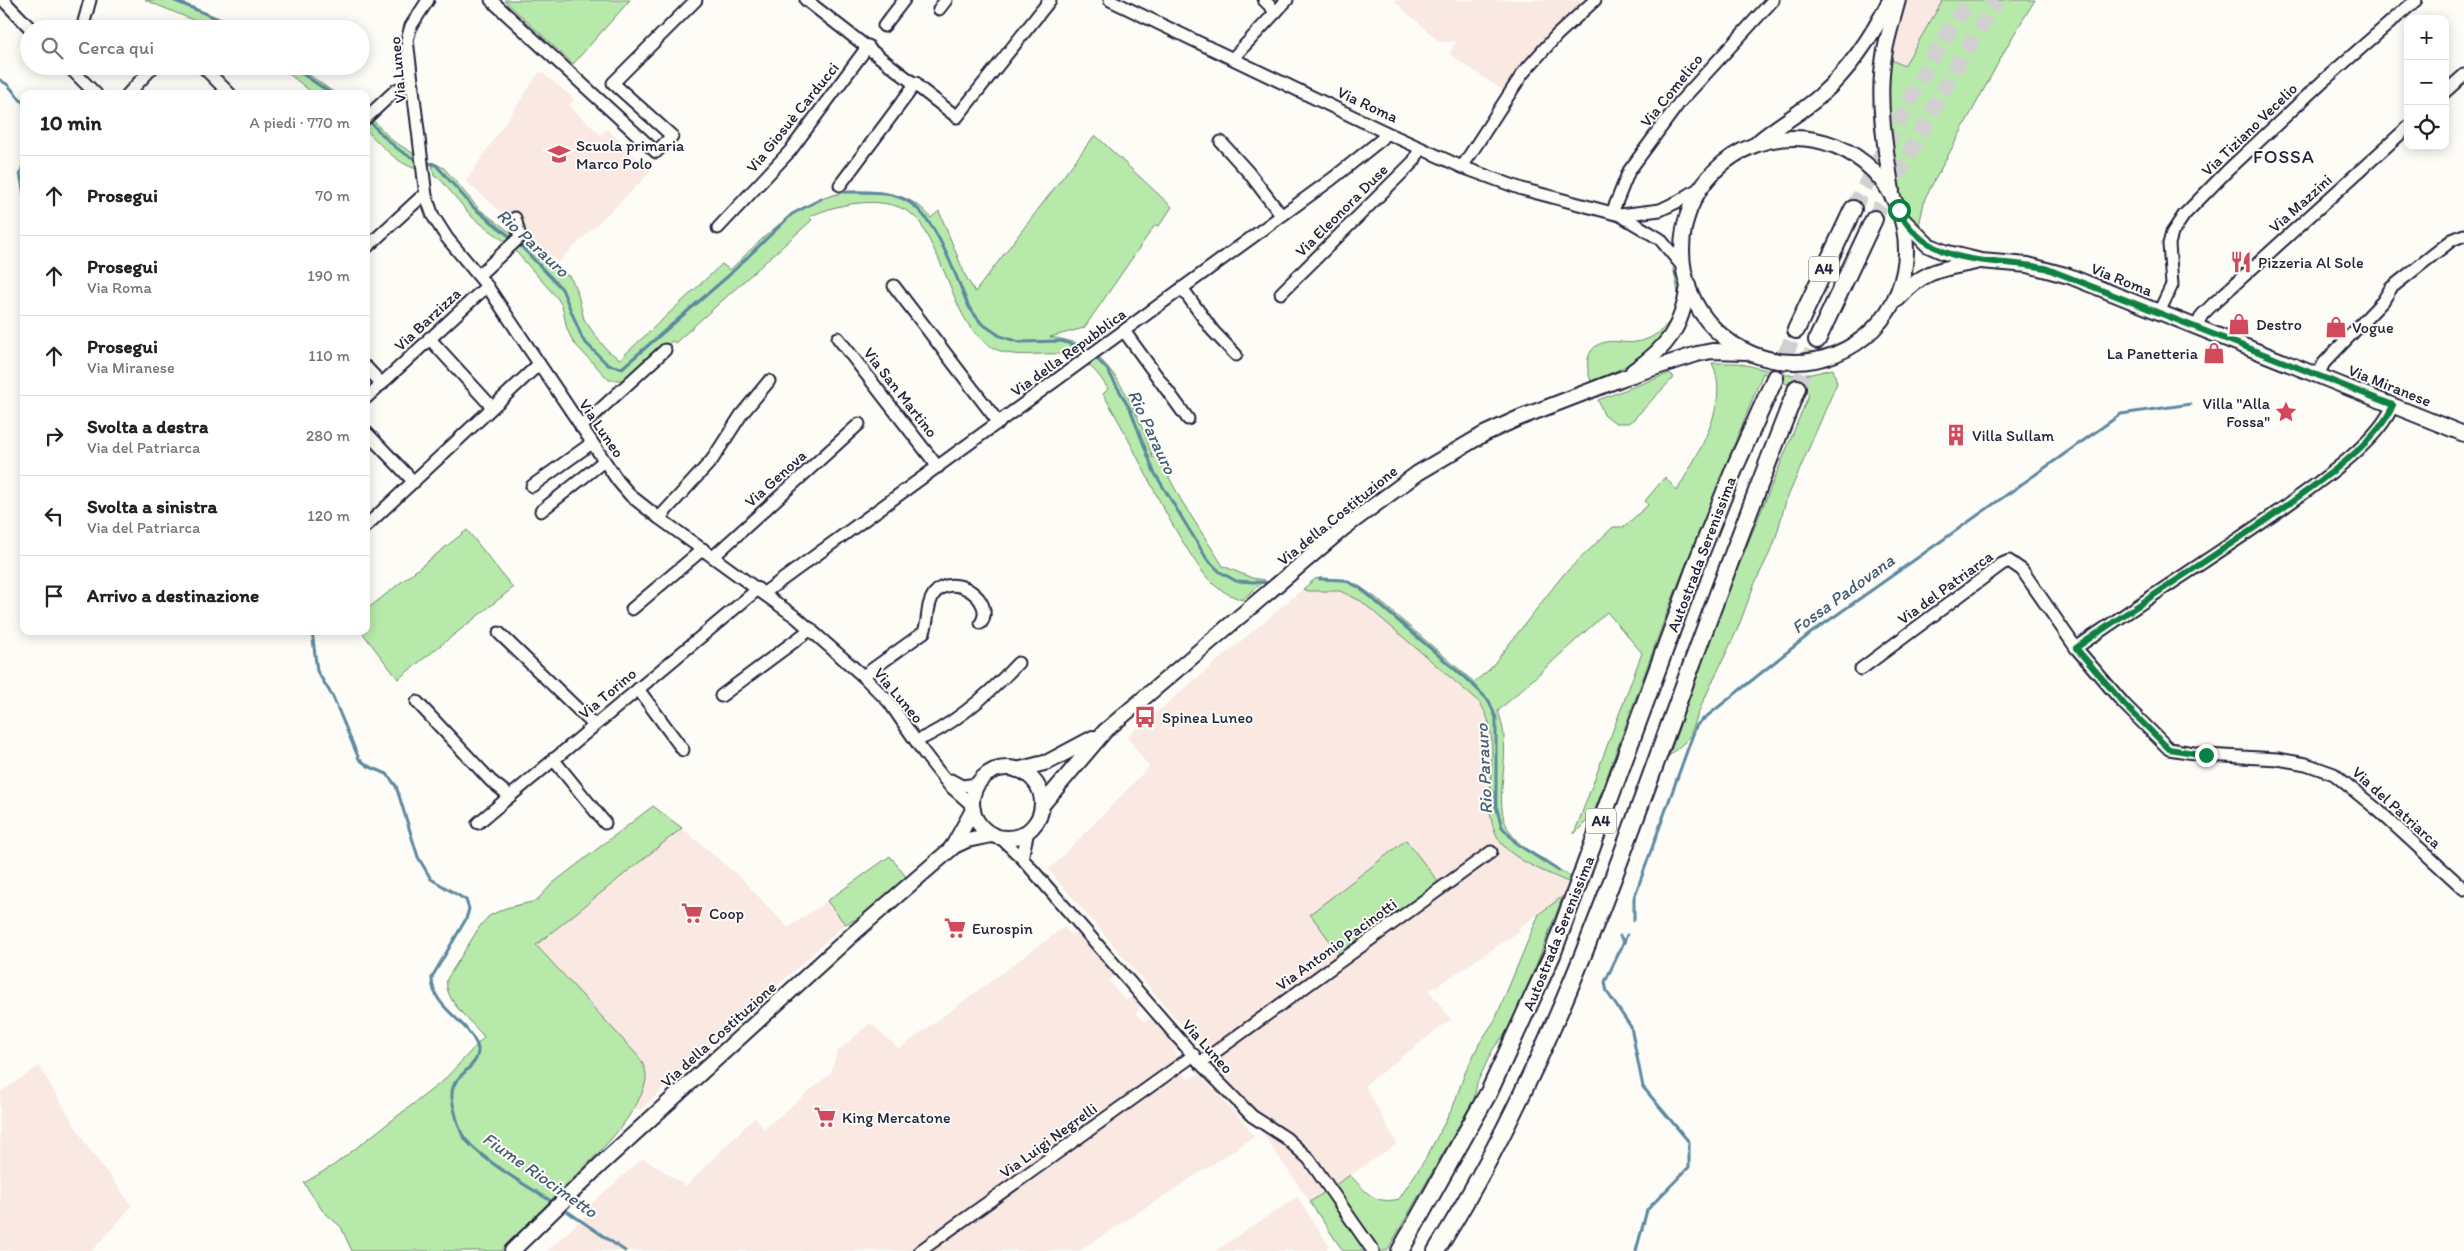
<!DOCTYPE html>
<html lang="it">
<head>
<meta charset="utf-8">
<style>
	:root { --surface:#fff; --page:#f6f6f6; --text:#222; --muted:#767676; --line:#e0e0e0 }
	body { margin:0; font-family:Itim,sans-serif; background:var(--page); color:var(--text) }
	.controls { position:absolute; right:15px; top:15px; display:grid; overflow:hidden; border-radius:10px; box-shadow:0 2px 12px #0003 }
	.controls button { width:45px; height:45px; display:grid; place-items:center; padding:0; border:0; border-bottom:1px solid var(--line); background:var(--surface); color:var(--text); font:25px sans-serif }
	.stop { position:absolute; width:15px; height:15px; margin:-11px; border:4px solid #0b8043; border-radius:50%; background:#fff }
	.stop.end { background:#0b8043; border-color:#fff; box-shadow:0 1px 5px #0008 }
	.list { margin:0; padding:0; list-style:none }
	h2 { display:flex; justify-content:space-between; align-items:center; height:65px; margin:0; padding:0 20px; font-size:21px }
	h2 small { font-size:16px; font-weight:400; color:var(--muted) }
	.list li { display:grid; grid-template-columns:32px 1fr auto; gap:15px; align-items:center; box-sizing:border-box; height:80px; padding:0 20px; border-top:1px solid var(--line) }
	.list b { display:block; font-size:19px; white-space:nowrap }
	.list p { margin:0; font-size:16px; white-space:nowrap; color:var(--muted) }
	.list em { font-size:16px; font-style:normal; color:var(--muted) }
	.icon { flex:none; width:28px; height:28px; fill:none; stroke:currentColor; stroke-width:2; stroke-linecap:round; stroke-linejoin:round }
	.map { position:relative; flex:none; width:2464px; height:1251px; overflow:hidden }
	.search { position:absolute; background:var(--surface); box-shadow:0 2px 12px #0003; left:20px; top:20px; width:350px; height:55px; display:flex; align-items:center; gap:12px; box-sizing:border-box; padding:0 18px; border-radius:28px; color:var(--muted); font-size:19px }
	.panel { position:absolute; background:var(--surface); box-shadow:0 2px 12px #0003; left:20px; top:90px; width:350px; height:545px; border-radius:10px }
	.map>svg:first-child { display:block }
	.built { fill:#fae8e2 }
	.green { fill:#b6e9aa; stroke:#6c8672 }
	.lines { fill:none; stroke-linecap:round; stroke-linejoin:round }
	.stream { stroke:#5c89a0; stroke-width:3 }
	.highway-tunnel { stroke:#d1d0d1; stroke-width:16; stroke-dasharray:16 8; stroke-linecap:butt }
	.minor-casing { stroke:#22223b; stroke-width:15 }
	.major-casing { stroke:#22223b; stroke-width:18 }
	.highway-casing { stroke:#22223b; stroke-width:20 }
	.minor { stroke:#fdfcf7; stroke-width:11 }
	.major { stroke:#fdfcf7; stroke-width:14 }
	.highway { stroke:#fdfcf7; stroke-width:16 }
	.route { stroke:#0b8043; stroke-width:6 }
	.labels { text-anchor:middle; stroke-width:4; stroke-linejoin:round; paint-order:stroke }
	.shield { fill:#fdfcf7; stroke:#646373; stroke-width:1 }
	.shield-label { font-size:15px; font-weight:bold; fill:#22223b }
	.street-label { font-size:16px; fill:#22223b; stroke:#fdfcf7 }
	.poi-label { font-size:16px; fill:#22223b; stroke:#fdfcf7; text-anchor:start }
	.water-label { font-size:18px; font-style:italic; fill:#445e76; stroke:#fdfcf7 }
	.quarter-label { font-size:19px; letter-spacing:1px; fill:#22223b; stroke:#fdfcf7 }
</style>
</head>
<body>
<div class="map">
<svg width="2464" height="1251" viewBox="0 0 2464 1251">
	<rect width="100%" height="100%" fill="#fdfcf7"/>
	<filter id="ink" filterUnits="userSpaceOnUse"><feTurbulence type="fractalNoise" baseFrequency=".02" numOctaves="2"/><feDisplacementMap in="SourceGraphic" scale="10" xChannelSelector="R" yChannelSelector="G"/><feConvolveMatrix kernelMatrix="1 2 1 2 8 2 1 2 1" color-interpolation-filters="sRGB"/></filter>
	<g filter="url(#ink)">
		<g class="built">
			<path d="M1393 0H1586L1591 7 1513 97 1449 54 1456 41 1440 42Z"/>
			<path d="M1903 0H1943L1904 66 1890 59Z"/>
			<path d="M540 71 574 99 569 106 601 135 607 129 651 172 558 262 466 181Z"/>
			<path d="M1303 589 1308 591H1340L1361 601 1479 702 1485 712 1491 728 1493 761 1490 808 1499 837 1505 847 1527 864 1568 882 1563 896 1519 928 1520 931 1429 991 1451 1019 1365 1085 1397 1144 1310 1202 1252 1118 1237 1090 1049 870 1149 767 1127 737Z"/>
			<path d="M682 828 743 880 788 928 827 901 845 924 640 1110 634 1108 642 1091 645 1066 638 1056 536 945Z"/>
			<path d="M1064 927 1071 935 1078 931 1115 974 1109 981 1125 1000 1134 997 1141 1004 1136 1014 1144 1022 1153 1018 1174 1044 1176 1054 1174 1061 1188 1079 1199 1074 1243 1121 1254 1137 1079 1251H547L590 1212 592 1203 643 1158 686 1186 755 1117 764 1129 831 1073 837 1052 870 1023 899 1049Z"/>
			<path d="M39 1066 87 1146 132 1206 92 1251H0V1093Z"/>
			<path d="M1297 1197 1329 1246 1324 1251H1215Z"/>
		</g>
		<g class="green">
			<path d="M145 0H176L244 29H215Z"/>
			<path d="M504 0H630L573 64Z"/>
			<path d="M1943 0H2035L2010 41 1925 198 1918 230C1885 174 1885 121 1890 59L1904 66Z"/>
			<path d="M279 66H297L336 94H314Z"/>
			<path d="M366 113 393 141 416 155 417 169C397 164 380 144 366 130Z"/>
			<path d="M1095 135 1172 207 1159 226 1155 225 1084 328 1050 337C1062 339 1073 341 1083 346 1119 366 1141 421 1153 458L1160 452 1162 464 1181 500 1223 566 1252 578 1265 580 1242 600C1231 596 1221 591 1212 583 1200 571 1190 553 1181 539 1152 492 1132 441 1103 394L1108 389C1072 326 1027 373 987 344 962 326 955 295 943 269 937 253 928 239 921 224 899 191 839 202 809 217L812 220 675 343 672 341 626 380H609L573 342 567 329 562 306 558 299 511 246 472 217 440 179 434 176 432 162 444 168 479 209 518 238 538 260 547 254 558 272 569 276 576 287 584 319 595 335 608 351 620 359 722 264 730 270C775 226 816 181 886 193 904 196 920 203 931 218L939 211 965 275 975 292Z"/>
			<path d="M1673 268C1675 275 1680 282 1681 290 1682 301 1678 309 1673 319 1655 354 1626 368 1591 381 1585 366 1585 346 1606 342 1616 340 1626 344 1636 342 1658 339 1676 320 1678 298 1678 287 1675 278 1673 268Z"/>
			<path d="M1712 363H1738L1786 375 1811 374 1833 369 1837 383 1786 501 1774 544 1754 585 1738 628 1702 704 1689 738 1669 756 1723 604 1809 394 1763 373 1669 607 1593 815 1574 834 1642 653 1607 612 1498 711C1522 774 1466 825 1550 862L1549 863 1571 877 1568 882C1548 873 1528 866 1510 852 1466 815 1512 746 1479 702L1361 601 1340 591H1308L1303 589 1315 579 1321 578 1343 580 1356 584 1375 597 1474 682 1489 670 1563 575 1613 527H1624L1648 505 1645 501 1665 477 1677 491C1696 456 1732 403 1712 363Z"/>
			<path d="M1670 373 1673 376 1672 379 1634 419 1628 423H1616L1604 415 1598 400Z"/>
			<path d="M467 530 513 588 398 679 361 631H366V610Z"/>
			<path d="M653 806 682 828 536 945 638 1056C643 1063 647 1071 646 1080 638 1120 582 1169 555 1196 536 1214 519 1233 501 1251H352L341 1227 322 1210 304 1183 334 1165 443 1081 484 1037C472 1021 443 1001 447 979L480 926 489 916 506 908 536 901 553 883Z"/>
			<path d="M1406 840 1440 884 1341 956 1310 914Z"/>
			<path d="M890 856 907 878 886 899 862 917 845 924 827 901Z"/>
			<path d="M1563 896 1533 973 1508 1030 1493 1049 1477 1083 1474 1099 1387 1251H1343L1310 1202 1350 1175C1366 1192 1374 1205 1399 1199L1426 1158 1453 1107 1465 1073 1479 1044 1495 1020 1539 914Z"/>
		</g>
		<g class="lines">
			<g class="stream">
				<path d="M173 0 242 29"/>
				<path d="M291 66 332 94"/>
				<path d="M0 80 8 85 24 104"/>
				<path d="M368 120C383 135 398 154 419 160"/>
				<path d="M425 162 436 165 474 208 513 239"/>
				<path d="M24 164 20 173 24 194"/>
				<path d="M844 192C863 192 883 191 901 198 935 210 955 276 969 307L981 323 1000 336 1019 342 1062 341 1080 347 1099 361 1107 369 1131 411 1154 472 1207 559 1220 572 1236 581 1273 583"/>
				<path d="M518 243 562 289 583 340 608 365 622 368 727 277 792 214 821 199"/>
				<path d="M1320 579 1344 580 1360 588 1471 683 1489 701 1496 718V806L1502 827 1517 844 1559 871"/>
				<path d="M312 631 317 671 333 697 359 759 368 766 387 774 396 786 418 857 431 879 466 900 469 909 466 919 432 977C431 1007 466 1019 477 1045 483 1062 462 1071 455 1083 450 1091 452 1100 454 1108 456 1117 458 1126 462 1134 473 1155 533 1190 556 1204"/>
				<path d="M1634 920V898L1696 726 1701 721 1811 633 2121 414 2191 404"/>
				<path d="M1620 936 1624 942 1605 982 1607 992 1631 1027 1643 1087 1689 1142V1167L1647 1210 1636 1251"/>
				<path d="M1624 942 1627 935"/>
				<path d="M561 1207 625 1251"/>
			</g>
			<g class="highway-tunnel">
				<path d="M1853 209 1932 58 1969 0"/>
				<path d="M1874 219 1954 70 1997 0"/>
				<path d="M1775 378 1796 330"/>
				<path d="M1797 388 1817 340"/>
			</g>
			<g class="minor-casing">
				<g id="minor">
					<path d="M3 0 31 29"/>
					<path d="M428 0 411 26 407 40 426 196 433 216 447 238 487 286 618 481 631 496 659 518 797 618 863 676 889 702 924 753 949 785 972 805"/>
					<path d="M491 0 656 152 672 136 613 83 696 0"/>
					<path d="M806 0 957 117 1050 0"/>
					<path d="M1110 0 1385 132 1462 167 1522 189 1620 215 1660 210 1679 201 1703 186"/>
					<path d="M1264 0 1276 12"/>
					<path d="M939 9 946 0"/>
					<path d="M884 26 904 0"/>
					<path d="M82 29 90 0"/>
					<path d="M1233 58 1287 0"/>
					<path d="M68 66 96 94"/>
					<path d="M202 66 230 94"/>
					<path d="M2445 92 2464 75"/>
					<path d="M128 94 154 66"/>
					<path d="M366 118 396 90 413 85"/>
					<path d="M1221 142 1249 173 1281 215"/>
					<path d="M1462 167 1523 73 1557 35 1595 0"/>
					<path d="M840 185 916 83"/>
					<path d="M1612 213 1629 171 1679 103 1773 0"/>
					<path d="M1620 215 1660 239 1683 267"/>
					<path d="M718 228 790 151 868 46"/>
					<path d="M366 248 420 198 426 196"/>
					<path d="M479 275 520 237 515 218"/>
					<path d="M894 286 999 423"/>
					<path d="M1182 288 1213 331 1236 355"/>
					<path d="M1281 293 1414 161 1420 148"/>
					<path d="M2159 312 2172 285 2169 244 2172 233 2184 215 2227 171 2323 81 2416 0"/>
					<path d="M2196 327 2202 315 2214 303 2408 127"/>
					<path d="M1124 331 1188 419"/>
					<path d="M429 338 492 407"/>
					<path d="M838 338 938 467"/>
					<path d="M366 367 382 384"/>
					<path d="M2318 375 2324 363 2383 301 2391 288 2452 240 2464 235"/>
					<path d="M366 398 487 286"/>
					<path d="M581 427 665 350"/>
					<path d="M366 432 414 482"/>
					<path d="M532 486 592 443"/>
					<path d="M541 511 604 461"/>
					<path d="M659 518 712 460 741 415 769 381"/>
					<path d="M366 526 539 364"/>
					<path d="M713 557 859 424"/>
					<path d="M764 593 1332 179 1382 139 1385 132"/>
					<path d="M632 609 703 549"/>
					<path d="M499 633 594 725"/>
					<path d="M2076 648C2144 600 2215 556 2283 508 2316 484 2378 443 2393 405"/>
					<path d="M1861 669 2002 564 2009 561 2022 570 2076 648 2124 704 2169 749 2206 755 2278 759 2306 764 2334 774 2379 811 2464 889"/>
					<path d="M863 676 924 632C929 620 926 605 934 594 954 570 996 601 981 623"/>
					<path d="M638 689 683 750"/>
					<path d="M721 696 811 629"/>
					<path d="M417 702 491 781 510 796"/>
					<path d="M916 741C955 725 989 694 1018 663"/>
					<path d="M553 759 605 823"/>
					<path d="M951 780 962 786 978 784"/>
					<path d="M478 823 758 589"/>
					<path d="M1001 838 1022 858 1200 1063 1252 1116 1286 1138 1309 1159 1373 1251"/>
					<path d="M1022 858 1028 831"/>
					<path d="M1200 1063 1491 852"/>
					<path d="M920 1251 1194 1055"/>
				</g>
			</g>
			<g class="major-casing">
				<g id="major">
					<circle cx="1794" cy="250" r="112"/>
					<path d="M1758 142C1778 125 1801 113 1820 96 1850 69 1873 35 1890 0"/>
					<path d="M1892 191C1885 147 1877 101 1884 56 1887 37 1893 19 1898 0"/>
					<path d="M1902 219 1928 245 1944 252 1981 261 2028 265 2069 276 2464 434"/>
					<path d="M1898 299C1924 270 1940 269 1976 262"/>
					<path d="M1633 371C1667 348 1682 328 1688 286"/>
					<circle cx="1007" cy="803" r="35"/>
					<path d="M1017 770 1048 762 1093 738"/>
					<path d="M1043 804 1105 731 1345 527 1418 473 1484 434 1519 418 1623 378 1697 354 1712 351 1747 352"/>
					<path d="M952 847 967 840 992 835"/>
					<path d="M512 1251 600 1165 854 933 952 848 973 810"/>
				</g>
			</g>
			<g class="highway-casing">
				<g id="highway">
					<path d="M1796 330 1853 209"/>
					<path d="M1817 340 1874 219"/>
					<path d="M1400 1251 1489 1092 1552 955 1697 562 1735 467 1775 378"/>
					<path d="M1436 1251C1536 1092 1600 916 1664 740 1707 622 1751 505 1797 388"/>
				</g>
			</g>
			<use href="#minor" class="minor"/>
			<use href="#major" class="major"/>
			<use href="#highway" class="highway"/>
		</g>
	</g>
	<g class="lines" filter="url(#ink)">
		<path class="route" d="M1899 210C1902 219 1907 225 1914 232 1949 267 2000 259 2045 268L2393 405C2378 443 2316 484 2283 508 2215 556 2144 600 2076 648L2124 704 2169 749 2206 755"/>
	</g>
	<defs>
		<g id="school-bare" transform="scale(1.725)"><path d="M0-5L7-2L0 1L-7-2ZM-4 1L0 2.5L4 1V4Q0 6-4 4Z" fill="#d1495b" stroke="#fdfcf7" stroke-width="2.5" paint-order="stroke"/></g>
		<g id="restaurant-bare" transform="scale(1.725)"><path d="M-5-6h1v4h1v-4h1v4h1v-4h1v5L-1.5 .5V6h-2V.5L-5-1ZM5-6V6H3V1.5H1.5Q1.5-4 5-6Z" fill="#d1495b" stroke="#fdfcf7" stroke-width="2.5" paint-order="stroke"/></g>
		<g id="shop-bare" transform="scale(1.725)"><path d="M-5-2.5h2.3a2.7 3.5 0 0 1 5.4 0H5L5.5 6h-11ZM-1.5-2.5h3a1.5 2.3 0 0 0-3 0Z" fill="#d1495b" stroke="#fdfcf7" stroke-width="2.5" paint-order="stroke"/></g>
		<g id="sight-bare" transform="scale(1.725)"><path d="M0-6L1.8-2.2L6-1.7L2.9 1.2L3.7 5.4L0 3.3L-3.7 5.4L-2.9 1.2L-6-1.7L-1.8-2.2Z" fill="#d1495b" stroke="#fdfcf7" stroke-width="2.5" paint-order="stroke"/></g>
		<g id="building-bare" transform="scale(1.725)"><path d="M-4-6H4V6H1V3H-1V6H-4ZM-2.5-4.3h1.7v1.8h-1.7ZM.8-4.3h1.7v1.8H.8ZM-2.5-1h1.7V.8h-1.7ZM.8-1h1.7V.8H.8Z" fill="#d1495b" stroke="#fdfcf7" stroke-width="2.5" paint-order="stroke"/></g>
		<g id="bus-bare" transform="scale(1.725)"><path d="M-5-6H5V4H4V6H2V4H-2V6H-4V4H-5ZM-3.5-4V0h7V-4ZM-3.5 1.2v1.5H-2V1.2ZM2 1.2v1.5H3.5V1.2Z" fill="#d1495b" stroke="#fdfcf7" stroke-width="2.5" paint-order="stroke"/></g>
		<g id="supermarket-bare" transform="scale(1.725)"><path d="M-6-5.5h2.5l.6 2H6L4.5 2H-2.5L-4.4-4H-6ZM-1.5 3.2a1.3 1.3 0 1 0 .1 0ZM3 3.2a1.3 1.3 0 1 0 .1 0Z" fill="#d1495b" stroke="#fdfcf7" stroke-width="2.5" paint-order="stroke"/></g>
	</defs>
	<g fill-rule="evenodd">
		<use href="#school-bare" x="559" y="154"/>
		<use href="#restaurant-bare" x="2241" y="262"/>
		<use href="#shop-bare" x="2239" y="324"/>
		<use href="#shop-bare" x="2336" y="327"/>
		<use href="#shop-bare" x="2214" y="353"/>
		<use href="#sight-bare" x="2286" y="412"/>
		<use href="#building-bare" x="1956" y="435"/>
		<use href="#bus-bare" x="1145" y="717"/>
		<use href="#supermarket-bare" x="692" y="913"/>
		<use href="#supermarket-bare" x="955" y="928"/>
		<use href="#supermarket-bare" x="825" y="1117"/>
	</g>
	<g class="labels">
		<g class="shield">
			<rect x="1809" y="256.5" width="30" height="25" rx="4"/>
			<rect x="1586" y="808.5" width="30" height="25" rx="4"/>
		</g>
		<g class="shield-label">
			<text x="1824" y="274">A4</text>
			<text x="1601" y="826">A4</text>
		</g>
		<g class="street-label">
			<text transform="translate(397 70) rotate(-95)" y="6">Via Luneo</text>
			<text transform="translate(1671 90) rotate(-51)" y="6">Via Comelico</text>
			<text transform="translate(1368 104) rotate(25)" y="6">Via Roma</text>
			<text transform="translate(792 117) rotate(-51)" y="6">Via Giosuè Carducci</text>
			<text transform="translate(2249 129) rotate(-44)" y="6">Via Tiziano Vecelio</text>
			<text transform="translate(2300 203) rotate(-42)" y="6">Via Mazzini</text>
			<text transform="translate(1341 210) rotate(-45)" y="6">Via Eleonora Duse</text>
			<text transform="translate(2122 279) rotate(22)" y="6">Via Roma</text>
			<text transform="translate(427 319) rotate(-43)" y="6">Via Barzizza</text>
			<text transform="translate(1068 352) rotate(-36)" y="6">Via della Repubblica</text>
			<text transform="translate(2390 385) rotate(22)" y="6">Via Miranese</text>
			<text transform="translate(901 392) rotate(52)" y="6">Via San Martino</text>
			<text transform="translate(602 428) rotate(56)" y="6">Via Luneo</text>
			<text transform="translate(775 478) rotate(-42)" y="6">Via Genova</text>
			<text transform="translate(1337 515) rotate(-39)" y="6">Via della Costituzione</text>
			<text transform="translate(1701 554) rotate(-69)" y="6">Autostrada Serenissima</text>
			<text transform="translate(1945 587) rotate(-36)" y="6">Via del Patriarca</text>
			<text transform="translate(607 693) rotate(-40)" y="6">Via Torino</text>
			<text transform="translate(899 695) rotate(50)" y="6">Via Luneo</text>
			<text transform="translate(2397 807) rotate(42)" y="6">Via del Patriarca</text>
			<text transform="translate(1558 933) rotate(-68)" y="6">Autostrada Serenissima</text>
			<text transform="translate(1336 944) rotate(-36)" y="6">Via Antonio Pacinotti</text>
			<text transform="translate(718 1034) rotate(-42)" y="6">Via della Costituzione</text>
			<text transform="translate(1208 1046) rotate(48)" y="6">Via Luneo</text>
			<text transform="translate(1048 1140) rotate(-36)" y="6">Via Luigi Negrelli</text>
		</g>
		<g class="poi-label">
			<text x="576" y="151">Scuola primaria<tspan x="576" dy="18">Marco Polo</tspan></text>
			<text x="2258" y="268">Pizzeria Al Sole</text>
			<text x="2256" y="330">Destro</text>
			<text x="2352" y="333">Vogue</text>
			<text x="2198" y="359" text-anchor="end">La Panetteria</text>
			<text x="2270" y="409" text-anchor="end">Villa "Alla<tspan x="2270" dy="18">Fossa"</tspan></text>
			<text x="1972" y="441">Villa Sullam</text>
			<text x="1162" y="723">Spinea Luneo</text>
			<text x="709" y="919">Coop</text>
			<text x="972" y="934">Eurospin</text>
			<text x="842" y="1123">King Mercatone</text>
		</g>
		<g class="water-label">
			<text transform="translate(533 243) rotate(43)" y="6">Rio Parauro</text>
			<text transform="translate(1152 432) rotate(65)" y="6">Rio Parauro</text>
			<text transform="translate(1843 594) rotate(-36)" y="6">Fossa Padovana</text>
			<text transform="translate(1484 769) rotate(-93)" y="6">Rio Parauro</text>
			<text transform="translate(540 1175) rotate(35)" y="6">Fiume Riocimetto</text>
		</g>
		<g class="quarter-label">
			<text x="2284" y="163">FOSSA</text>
		</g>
	</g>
</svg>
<div class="controls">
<button>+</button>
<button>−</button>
<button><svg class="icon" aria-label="locate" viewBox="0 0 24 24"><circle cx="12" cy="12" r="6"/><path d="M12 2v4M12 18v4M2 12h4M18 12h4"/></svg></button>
</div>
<div class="stop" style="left:1899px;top:210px"></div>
<div class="stop end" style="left:2206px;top:755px"></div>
<div class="search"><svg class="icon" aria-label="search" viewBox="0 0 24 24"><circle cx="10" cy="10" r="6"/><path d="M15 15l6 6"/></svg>Cerca qui</div>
<section class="panel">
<h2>10 min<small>A piedi · 770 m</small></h2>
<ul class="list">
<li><svg class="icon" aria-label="ahead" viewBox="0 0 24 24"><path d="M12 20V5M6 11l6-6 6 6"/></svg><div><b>Prosegui</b></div><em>70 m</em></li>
<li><svg class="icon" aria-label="ahead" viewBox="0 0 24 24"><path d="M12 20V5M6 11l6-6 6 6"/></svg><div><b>Prosegui</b><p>Via Roma</p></div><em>190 m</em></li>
<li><svg class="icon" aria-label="ahead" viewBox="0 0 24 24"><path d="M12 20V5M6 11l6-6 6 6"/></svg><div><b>Prosegui</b><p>Via Miranese</p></div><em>110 m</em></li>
<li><svg class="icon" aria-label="right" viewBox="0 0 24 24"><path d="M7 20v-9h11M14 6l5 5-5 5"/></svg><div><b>Svolta a destra</b><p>Via del Patriarca</p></div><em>280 m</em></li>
<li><svg class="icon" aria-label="left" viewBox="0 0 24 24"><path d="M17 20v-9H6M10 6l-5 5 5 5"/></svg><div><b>Svolta a sinistra</b><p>Via del Patriarca</p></div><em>120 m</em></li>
<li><svg class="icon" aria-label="arrive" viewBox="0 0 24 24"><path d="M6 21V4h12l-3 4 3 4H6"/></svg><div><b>Arrivo a destinazione</b></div></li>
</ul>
</section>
</div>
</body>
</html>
